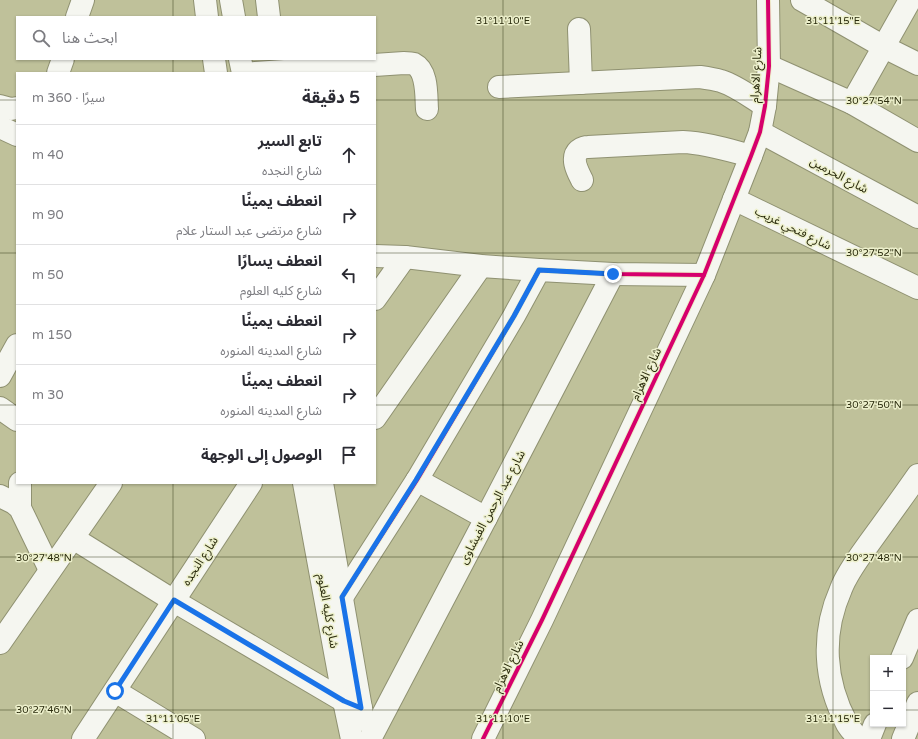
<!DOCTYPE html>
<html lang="ar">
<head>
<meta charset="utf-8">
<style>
	:root { --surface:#fff; --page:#f2f2f3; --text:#2b2b33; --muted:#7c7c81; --line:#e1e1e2 }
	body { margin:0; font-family:"Varela Round","Noto Sans Arabic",sans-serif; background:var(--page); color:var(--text); direction:rtl }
	.controls { position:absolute; right:12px; bottom:12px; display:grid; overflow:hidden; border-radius:0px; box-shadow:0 1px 3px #0004 }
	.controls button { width:36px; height:36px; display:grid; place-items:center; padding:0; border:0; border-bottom:1px solid var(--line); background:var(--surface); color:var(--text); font:20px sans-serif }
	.stop { position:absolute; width:12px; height:12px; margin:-9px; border:3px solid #1a73e8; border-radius:50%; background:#fff }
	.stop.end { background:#1a73e8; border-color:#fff; box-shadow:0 1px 4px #0008 }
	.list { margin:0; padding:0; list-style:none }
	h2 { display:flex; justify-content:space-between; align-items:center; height:52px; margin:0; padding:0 16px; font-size:17px }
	h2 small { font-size:13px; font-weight:400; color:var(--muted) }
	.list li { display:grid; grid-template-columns:26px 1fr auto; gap:12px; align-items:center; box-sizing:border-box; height:60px; padding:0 16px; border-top:1px solid var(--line) }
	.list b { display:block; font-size:15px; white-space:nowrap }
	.list p { margin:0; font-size:13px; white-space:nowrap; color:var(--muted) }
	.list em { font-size:13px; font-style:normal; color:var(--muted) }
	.icon { flex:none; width:22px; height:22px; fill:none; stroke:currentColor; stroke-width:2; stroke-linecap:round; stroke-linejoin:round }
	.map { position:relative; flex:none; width:918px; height:739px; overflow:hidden; direction:ltr }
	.search { position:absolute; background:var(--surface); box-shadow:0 1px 3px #0004; left:16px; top:16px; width:360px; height:44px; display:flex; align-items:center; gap:10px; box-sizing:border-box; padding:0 14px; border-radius:0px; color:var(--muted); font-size:15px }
	.panel { position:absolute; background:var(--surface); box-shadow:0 1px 3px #0004; left:16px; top:72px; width:360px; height:412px; border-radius:0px; direction:rtl }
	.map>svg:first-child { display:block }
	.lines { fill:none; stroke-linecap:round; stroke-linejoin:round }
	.minor-casing { stroke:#8f9171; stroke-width:24 }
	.minor { stroke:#f5f6f0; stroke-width:22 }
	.cycleway-casing { stroke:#edf0cc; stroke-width:6 }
	.cycleway { stroke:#d6006c; stroke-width:4 }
	.route { stroke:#1a73e8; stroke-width:5 }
	.ticks { fill:none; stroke:#2b2c0e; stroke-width:1; stroke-opacity:0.45 }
	.labels { text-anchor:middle; stroke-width:3; stroke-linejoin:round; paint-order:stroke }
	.street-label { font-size:12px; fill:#2b2c0e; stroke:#edf0cc }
	.ticks-label { font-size:10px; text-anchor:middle; fill:#2b2c0e; stroke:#edf0cc; stroke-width:3; stroke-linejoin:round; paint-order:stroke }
</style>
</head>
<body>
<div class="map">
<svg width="918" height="739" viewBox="0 0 918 739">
	<rect width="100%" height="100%" fill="#bfc19a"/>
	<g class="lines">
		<g class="minor-casing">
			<g id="minor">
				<path d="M205 0 207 17"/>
				<path d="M231 0 234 17"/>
				<path d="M267 0 269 17"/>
				<path d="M802 0 884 47 918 64"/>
				<path d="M77 17 83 0"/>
				<path d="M579 29 581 83"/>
				<path d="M214 59 216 73"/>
				<path d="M240 59 243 73"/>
				<path d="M769 66 852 103 918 141"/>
				<path d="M58 73 63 59"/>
				<path d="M255 73 404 63C407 63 411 63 414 64 428 71 426 96 427 109"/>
				<path d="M499 87 700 77C707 78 714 79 721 81 737 86 752 98 765 106"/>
				<path d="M852 103 910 0"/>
				<path d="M0 106 11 109 17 108"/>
				<path d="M0 127 17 135"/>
				<path d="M760 132 918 217"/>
				<path d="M582 180C578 172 570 158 579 150 581 148 586 147 588 147L683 142C706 143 728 150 751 156"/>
				<path d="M734 199 918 288"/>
				<path d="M375 256 405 257 481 266 539 270"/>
				<path d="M375 299 405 257"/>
				<path d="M0 376 17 345"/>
				<path d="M0 408 17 420"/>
				<path d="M375 418 481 266"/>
				<path d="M417 480 486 518"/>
				<path d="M304 483 344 701 352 739"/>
				<path d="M322 483 363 720"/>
				<path d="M0 496 14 503 20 508 50 570"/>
				<path d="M20 508V483"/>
				<path d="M73 538 174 601 344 701 361 708"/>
				<path d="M342 597 417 480 514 316 539 270 613 274 704 275"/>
				<path d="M0 643C37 589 74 537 111 483"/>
				<path d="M902 658 918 620"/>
				<path d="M115 691 194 739"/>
				<path d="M83 739 251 483"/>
				<path d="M370 739 486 518 613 274"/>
				<path d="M483 739 542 620 704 275 751 156 760 132 765 106 769 66 768 0"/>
				<path d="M858 739C855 734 850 729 847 724 824 681 821 634 841 589 847 573 860 556 870 542 886 520 902 498 918 475"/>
				<path d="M869 739 875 724"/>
				<path d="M903 739 918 703"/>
			</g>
		</g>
		<use href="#minor" class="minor"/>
		<g class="cycleway-casing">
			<g id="cycleway">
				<path d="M342 597 417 480 514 316 539 270 613 274 704 275"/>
				<path d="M483 739 542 620 704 275 751 156 760 132 765 106 769 66 768 0"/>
			</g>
		</g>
		<use href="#cycleway" class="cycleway"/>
	</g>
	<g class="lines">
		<path class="route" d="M115 691 174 600 344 701 361 708 342 597 416 480 514 316 539 270 613 274"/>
	</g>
	<path class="ticks" d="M173 0V17M503 0V739M833 0V739M173 59V73M0 100H17M375 100H918M0 253H17M375 253H918M0 405H17M375 405H918M173 483V739M0 557H918M0 710H873M903 710H918"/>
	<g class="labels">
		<g class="street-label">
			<text transform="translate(756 75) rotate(-87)" y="4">شارع الاهرام</text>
			<text transform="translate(839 175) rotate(28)" y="4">شارع الحرمين</text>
			<text transform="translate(793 228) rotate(26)" y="4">شارع فتحي غريب</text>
			<text transform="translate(646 374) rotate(-65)" y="4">شارع الاهرام</text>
			<text transform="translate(492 507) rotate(-62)" y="4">شارع عبد الرحمن الفيشاوى</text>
			<text transform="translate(200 561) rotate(-57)" y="4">شارع النجده</text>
			<text transform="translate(328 611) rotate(80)" y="4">شارع كليه العلوم</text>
			<text transform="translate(508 666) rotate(-64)" y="4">شارع الاهرام</text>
		</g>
	</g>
	<g class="ticks-label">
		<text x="503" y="24">31°11'10"E</text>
		<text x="833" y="24">31°11'15"E</text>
		<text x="874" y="104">30°27'54"N</text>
		<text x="874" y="256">30°27'52"N</text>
		<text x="874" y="408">30°27'50"N</text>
		<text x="44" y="561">30°27'48"N</text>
		<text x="874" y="561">30°27'48"N</text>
		<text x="44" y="713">30°27'46"N</text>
		<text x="173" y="722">31°11'05"E</text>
		<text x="503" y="722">31°11'10"E</text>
		<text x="833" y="722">31°11'15"E</text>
	</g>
</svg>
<div class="controls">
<button>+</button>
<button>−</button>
</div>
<div class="stop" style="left:115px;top:691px"></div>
<div class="stop end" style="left:613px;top:274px"></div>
<div class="search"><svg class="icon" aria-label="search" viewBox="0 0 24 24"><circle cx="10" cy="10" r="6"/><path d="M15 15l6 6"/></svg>ابحث هنا</div>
<section class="panel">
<h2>5 دقيقة<small>سيرًا · 360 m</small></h2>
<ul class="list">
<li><svg class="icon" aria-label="ahead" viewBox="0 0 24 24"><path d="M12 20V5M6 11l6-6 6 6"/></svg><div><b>تابع السير</b><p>شارع النجده</p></div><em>40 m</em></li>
<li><svg class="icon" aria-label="right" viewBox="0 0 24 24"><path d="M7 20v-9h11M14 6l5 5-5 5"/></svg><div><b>انعطف يمينًا</b><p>شارع مرتضى عبد الستار علام</p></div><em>90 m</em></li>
<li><svg class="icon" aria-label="left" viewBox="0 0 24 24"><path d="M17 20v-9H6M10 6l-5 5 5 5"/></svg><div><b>انعطف يسارًا</b><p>شارع كليه العلوم</p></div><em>50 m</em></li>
<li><svg class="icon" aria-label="right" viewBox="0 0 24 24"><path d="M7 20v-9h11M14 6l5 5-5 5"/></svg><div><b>انعطف يمينًا</b><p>شارع المدينه المنوره</p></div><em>150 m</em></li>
<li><svg class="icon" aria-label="right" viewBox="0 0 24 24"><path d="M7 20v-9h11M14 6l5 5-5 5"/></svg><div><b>انعطف يمينًا</b><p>شارع المدينه المنوره</p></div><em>30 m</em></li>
<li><svg class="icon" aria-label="arrive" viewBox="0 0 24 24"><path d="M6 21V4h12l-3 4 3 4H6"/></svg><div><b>الوصول إلى الوجهة</b></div></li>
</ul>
</section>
</div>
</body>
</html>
